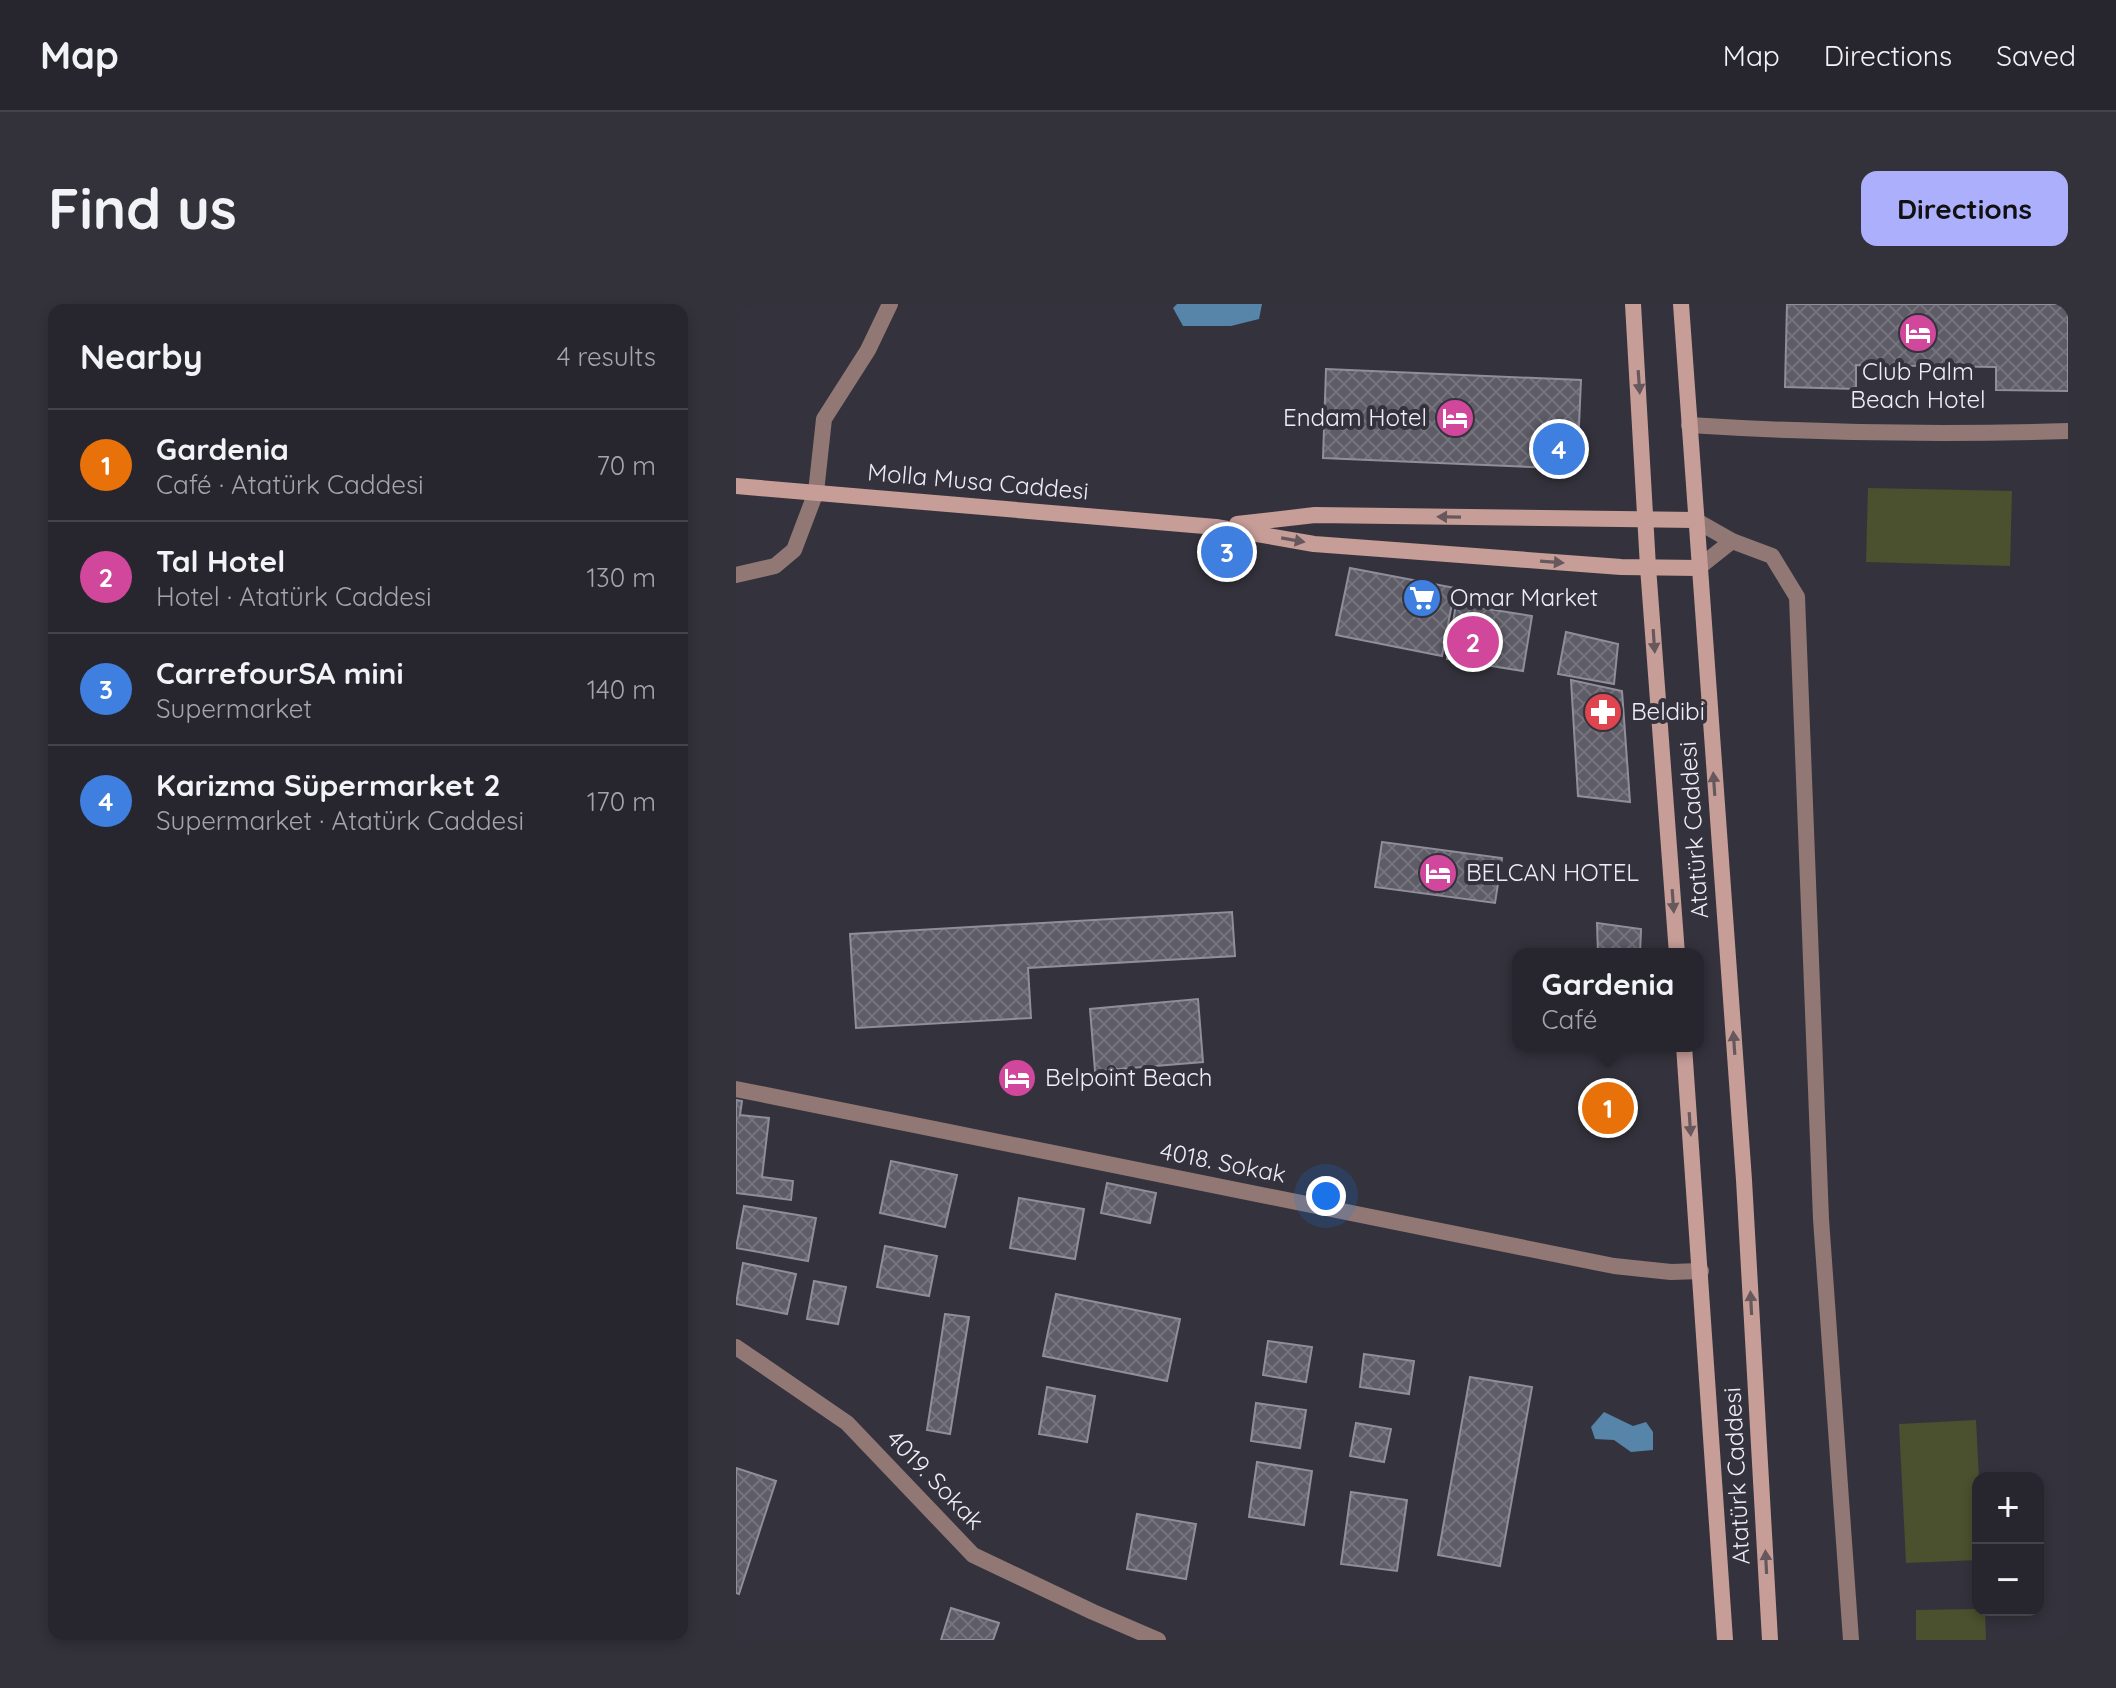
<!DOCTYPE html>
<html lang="en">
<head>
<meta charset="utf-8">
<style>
	:root { --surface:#27262e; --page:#33323a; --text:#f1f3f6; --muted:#a4a5aa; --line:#43434a; --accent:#acaffb }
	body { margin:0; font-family:Quicksand,sans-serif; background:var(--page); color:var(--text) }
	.controls { position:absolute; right:24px; bottom:24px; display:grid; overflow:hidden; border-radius:16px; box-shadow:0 4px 12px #0003 }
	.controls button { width:72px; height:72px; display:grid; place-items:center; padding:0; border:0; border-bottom:2px solid var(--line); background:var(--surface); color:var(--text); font:40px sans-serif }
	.you { position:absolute; left:590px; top:892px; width:28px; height:28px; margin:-20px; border:6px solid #fff; border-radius:50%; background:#1a73e8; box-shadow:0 0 0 12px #1a73e833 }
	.badge { display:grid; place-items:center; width:52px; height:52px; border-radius:50%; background:var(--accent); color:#fff; font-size:26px; font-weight:700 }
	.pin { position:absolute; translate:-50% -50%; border:4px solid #fff; box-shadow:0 2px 8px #0006 }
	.popup { position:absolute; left:776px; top:644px; width:192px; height:104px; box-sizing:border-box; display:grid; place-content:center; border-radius:16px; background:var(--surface); filter:drop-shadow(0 2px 6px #0005); font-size:26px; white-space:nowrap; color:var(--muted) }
	.popup b { font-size:30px; color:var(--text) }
	.popup::after { content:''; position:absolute; left:50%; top:100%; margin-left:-16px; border:16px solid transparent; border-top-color:var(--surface) }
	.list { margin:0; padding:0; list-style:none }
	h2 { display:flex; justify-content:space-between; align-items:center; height:104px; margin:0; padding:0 32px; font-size:34px }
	h2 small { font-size:26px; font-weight:400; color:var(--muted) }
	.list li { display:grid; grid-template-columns:52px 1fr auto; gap:24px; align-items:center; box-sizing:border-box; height:112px; padding:0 32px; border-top:2px solid var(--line) }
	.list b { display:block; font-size:30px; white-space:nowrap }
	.list p { margin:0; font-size:26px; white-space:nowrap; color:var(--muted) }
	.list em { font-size:26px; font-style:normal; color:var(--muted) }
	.map { position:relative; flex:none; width:1332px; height:1336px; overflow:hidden; border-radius:16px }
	header { display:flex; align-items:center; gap:48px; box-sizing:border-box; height:112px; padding:0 40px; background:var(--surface); border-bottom:2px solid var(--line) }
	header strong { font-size:38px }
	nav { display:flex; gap:44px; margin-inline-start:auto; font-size:28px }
	.intro { display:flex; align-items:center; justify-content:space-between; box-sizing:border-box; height:192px; padding:0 48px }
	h1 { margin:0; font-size:56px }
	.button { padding:20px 36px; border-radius:16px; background:var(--accent); color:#111; font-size:28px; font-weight:700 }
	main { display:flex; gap:48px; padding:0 48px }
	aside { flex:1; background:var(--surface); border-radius:16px; box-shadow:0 4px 12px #0003 }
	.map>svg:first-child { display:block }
	.green { fill:#4b502e }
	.water { fill:#5784a9 }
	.building { fill:url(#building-cross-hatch); stroke:#8f8e9a; stroke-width:2 }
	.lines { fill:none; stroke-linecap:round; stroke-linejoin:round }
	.lane { stroke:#927874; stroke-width:16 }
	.street { stroke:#927874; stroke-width:16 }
	.secondary { stroke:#c79d98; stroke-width:16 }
	.oneway { fill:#67585d }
	.labels { text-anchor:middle; stroke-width:8; stroke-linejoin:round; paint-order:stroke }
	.poi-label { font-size:24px; fill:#eeedf4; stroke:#34333d; text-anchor:start }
	.street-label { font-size:24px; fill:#eeedf4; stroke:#34333d }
</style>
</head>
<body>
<header>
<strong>Map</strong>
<nav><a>Map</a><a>Directions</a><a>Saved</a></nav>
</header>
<div class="intro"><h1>Find us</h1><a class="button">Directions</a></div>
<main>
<aside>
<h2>Nearby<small>4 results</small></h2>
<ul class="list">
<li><span class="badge" style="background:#e8710a">1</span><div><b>Gardenia</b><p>Café · Atatürk Caddesi</p></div><em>70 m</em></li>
<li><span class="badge" style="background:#d1479c">2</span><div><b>Tal Hotel</b><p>Hotel · Atatürk Caddesi</p></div><em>130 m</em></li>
<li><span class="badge" style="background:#3f7fe0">3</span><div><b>CarrefourSA mini</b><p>Supermarket</p></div><em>140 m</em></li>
<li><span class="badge" style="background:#3f7fe0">4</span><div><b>Karizma Süpermarket 2</b><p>Supermarket · Atatürk Caddesi</p></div><em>170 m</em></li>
</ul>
</aside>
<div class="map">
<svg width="1332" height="1336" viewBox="0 0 1332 1336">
	<defs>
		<pattern id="building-cross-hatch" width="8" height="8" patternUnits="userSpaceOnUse" patternTransform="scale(2)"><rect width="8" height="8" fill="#5d5c67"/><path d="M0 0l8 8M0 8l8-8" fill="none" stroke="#75747d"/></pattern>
	</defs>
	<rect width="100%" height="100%" fill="#34333d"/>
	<g class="green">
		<path d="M1132 184 1276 187 1274 262 1130 258Z"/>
		<path d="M1240 1116 1243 1174 1242 1256 1170 1259 1163 1120Z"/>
		<path d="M1242 1305 1249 1306 1250 1336H1180V1306Z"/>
	</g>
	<g class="water">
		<path d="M441 0H526L523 15 495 22H447L437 4Z"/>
		<path d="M868 1108 897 1122 910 1118 917 1128V1146L895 1148 878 1136 859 1135 855 1123Z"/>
	</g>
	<g class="building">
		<path d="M1051 0H1332V87L1260 86V63L1120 61V85L1049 83Z"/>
		<path d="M590 65 845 76 841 165 587 154Z"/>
		<path d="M614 264 719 284 706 352 600 331Z"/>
		<path d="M720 300 796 312 787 367 711 355Z"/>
		<path d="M830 328 882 340 878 380 822 370Z"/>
		<path d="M835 376 886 387 894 498 842 492Z"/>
		<path d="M646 538 766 554 759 599 639 583Z"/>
		<path d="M496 608 499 652 292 664 295 714 120 724 114 630Z"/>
		<path d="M861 619 905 625 904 650H862Z"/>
		<path d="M462 695 467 758 359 767 354 705Z"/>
		<path d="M0 796 6 797 4 811 33 814 26 873 57 877 55 896 0 889Z"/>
		<path d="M155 857 221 871 209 923 144 909Z"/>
		<path d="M371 879 420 889 414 919 365 909Z"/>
		<path d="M283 894 348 905 339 955 274 944Z"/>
		<path d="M8 902 80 914 72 957 0 944Z"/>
		<path d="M149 942 201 952 193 992 141 983Z"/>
		<path d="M7 959 60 970 51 1010 0 1000Z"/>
		<path d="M78 977 110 983 102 1020 71 1015Z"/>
		<path d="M320 990 444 1015 431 1077 307 1052Z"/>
		<path d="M209 1010 233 1013 214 1130 191 1126Z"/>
		<path d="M532 1037 576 1043 570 1078 527 1071Z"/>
		<path d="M628 1050 678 1057 673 1090 624 1083Z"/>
		<path d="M734 1073 796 1083 764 1262 702 1251Z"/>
		<path d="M311 1083 359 1092 351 1138 303 1130Z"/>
		<path d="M520 1099 570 1106 564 1144 515 1137Z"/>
		<path d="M620 1119 655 1125 648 1158 614 1152Z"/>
		<path d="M521 1158 576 1167 568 1221 513 1213Z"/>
		<path d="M0 1164 40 1177 3 1290 0 1289Z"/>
		<path d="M615 1188 671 1196 661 1267 605 1260Z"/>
		<path d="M401 1210 460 1220 450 1275 391 1265Z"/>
		<path d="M215 1304 263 1319 257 1336H205Z"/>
	</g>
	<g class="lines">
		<g class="lane">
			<path d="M953 121C1080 129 1205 131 1332 127"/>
			<path d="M959 216 996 237 1036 252 1061 293 1085 915 1115 1336"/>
			<path d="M962 264 996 237"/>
		</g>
		<g class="street">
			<path d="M0 271 39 262 58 246 80 188 88 115 132 46 154 0"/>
			<path d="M0 785 878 962 935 968 965 967"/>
			<path d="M0 1043 111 1119 237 1251 357 1308 422 1336"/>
		</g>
		<g class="secondary">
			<path d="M897 0 912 263 941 650"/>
			<path d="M945 0 1008 876 1034 1336"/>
			<path d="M0 182 480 223 578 240 885 263 962 264"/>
			<path d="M501 220 579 211 959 216"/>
			<path d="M948 742 989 1336"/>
		</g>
	</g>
	<defs><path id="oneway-solid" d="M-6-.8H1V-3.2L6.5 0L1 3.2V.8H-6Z" transform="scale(2)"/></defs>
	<g class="oneway">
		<use href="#oneway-solid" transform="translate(903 78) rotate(86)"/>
		<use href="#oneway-solid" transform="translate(713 213) rotate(-179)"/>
		<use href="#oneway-solid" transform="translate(557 236) rotate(10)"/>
		<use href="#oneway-solid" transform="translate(816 258) rotate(4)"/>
		<use href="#oneway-solid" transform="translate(918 337) rotate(86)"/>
		<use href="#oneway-solid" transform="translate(978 480) rotate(-94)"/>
		<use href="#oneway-solid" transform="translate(937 597) rotate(86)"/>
		<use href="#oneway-solid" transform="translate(998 739) rotate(-94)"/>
		<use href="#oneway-solid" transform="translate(954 820) rotate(86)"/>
		<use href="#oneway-solid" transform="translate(1015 999) rotate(-93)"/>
		<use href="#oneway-solid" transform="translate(1030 1258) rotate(-93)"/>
	</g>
	<defs>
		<g id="hotel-disc" transform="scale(2)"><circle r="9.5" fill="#d1479c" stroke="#34333d"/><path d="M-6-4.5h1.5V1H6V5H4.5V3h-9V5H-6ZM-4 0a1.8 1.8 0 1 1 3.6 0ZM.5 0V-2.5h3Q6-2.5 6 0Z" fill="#fff"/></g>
		<g id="supermarket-disc" transform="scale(2)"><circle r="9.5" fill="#3f7fe0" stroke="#34333d"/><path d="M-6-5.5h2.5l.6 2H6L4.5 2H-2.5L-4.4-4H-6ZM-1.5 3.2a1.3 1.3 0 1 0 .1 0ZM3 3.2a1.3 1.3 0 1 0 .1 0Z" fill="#fff"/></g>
		<g id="pharmacy-disc" transform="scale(2)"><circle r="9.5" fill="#e0444e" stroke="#34333d"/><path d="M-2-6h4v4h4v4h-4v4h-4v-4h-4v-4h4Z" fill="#fff"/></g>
	</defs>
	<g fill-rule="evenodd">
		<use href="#hotel-disc" x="1182" y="29"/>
		<use href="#hotel-disc" x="719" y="114"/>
		<use href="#supermarket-disc" x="686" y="294"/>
		<use href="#pharmacy-disc" x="867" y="408"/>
		<use href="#hotel-disc" x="702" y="569"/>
		<use href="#hotel-disc" x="281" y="774"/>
	</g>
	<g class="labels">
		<g class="poi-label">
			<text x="1182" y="76" text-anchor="middle">Club Palm<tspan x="1182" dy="28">Beach Hotel</tspan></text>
			<text x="691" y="122" text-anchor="end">Endam Hotel</text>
			<text x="714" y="302">Omar Market</text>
			<text x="895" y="416">Beldibi</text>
			<text x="730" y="577">BELCAN HOTEL</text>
			<text x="309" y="782">Belpoint Beach</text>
		</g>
		<g class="street-label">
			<text transform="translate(242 178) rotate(5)" y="8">Molla Musa Caddesi</text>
			<text transform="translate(958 526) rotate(-94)" y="8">Atatürk Caddesi</text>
			<text transform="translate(487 859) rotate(11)" y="8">4018. Sokak</text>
			<text transform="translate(1001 1172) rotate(-93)" y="8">Atatürk Caddesi</text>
			<text transform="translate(199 1176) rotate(46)" y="8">4019. Sokak</text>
		</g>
	</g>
</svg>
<div class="controls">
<button>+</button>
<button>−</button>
</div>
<div class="you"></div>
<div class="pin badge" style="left:872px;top:804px;background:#e8710a">1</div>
<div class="popup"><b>Gardenia</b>Café</div>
<div class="pin badge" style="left:737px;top:338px;background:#d1479c">2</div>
<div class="pin badge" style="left:491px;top:248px;background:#3f7fe0">3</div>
<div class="pin badge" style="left:823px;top:145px;background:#3f7fe0">4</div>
</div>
</main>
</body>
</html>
